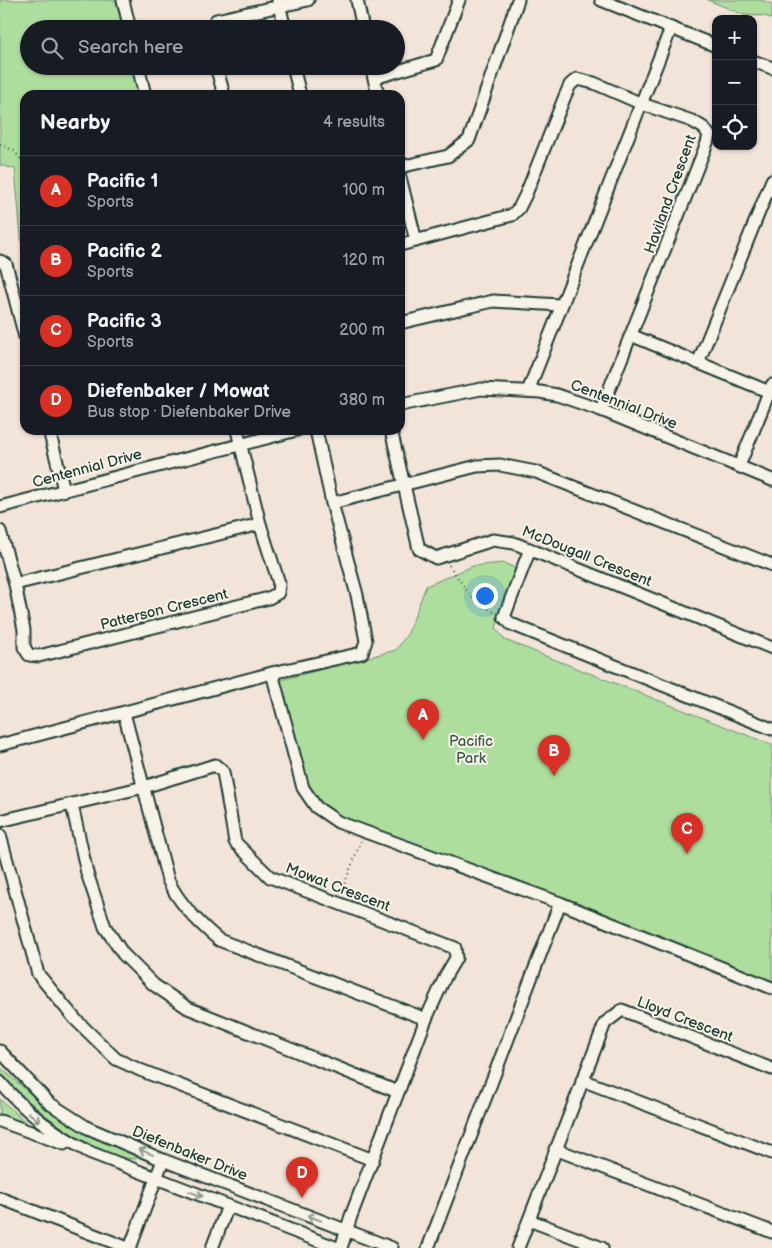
<!DOCTYPE html>
<html lang="en">
<head>
<meta charset="utf-8">
<style>
	:root { --surface:#171b24; --page:#20242c; --text:#f1f3f6; --muted:#9ea1a6; --line:#363941; --accent:#d93025 }
	body { margin:0; font-family:"Balsamiq Sans",sans-serif; background:var(--page); color:var(--text) }
	.controls { position:absolute; right:15px; top:15px; display:grid; overflow:hidden; border-radius:10px; box-shadow:0 1px 4px #0004 }
	.controls button { width:45px; height:45px; display:grid; place-items:center; padding:0; border:0; border-bottom:1px solid var(--line); background:var(--surface); color:var(--text); font:25px sans-serif }
	.you { position:absolute; left:484px; top:595px; width:18px; height:18px; margin:-12px; border:4px solid #fff; border-radius:50%; background:#1a73e8; box-shadow:0 0 0 8px #1a73e833 }
	.badge { display:grid; place-items:center; width:32px; height:32px; border-radius:50%; background:var(--accent); color:#fff; font-size:16px; font-weight:700 }
	.pin { position:absolute; translate:-50% -41px; filter:drop-shadow(0 1px 2px #0008) }
	.pin::after { content:''; position:absolute; top:26px; width:18px; height:15px; background:inherit; clip-path:polygon(0 0,100% 0,50% 100%) }
	.list { margin:0; padding:0; list-style:none }
	h2 { display:flex; justify-content:space-between; align-items:center; height:65px; margin:0; padding:0 20px; font-size:21px }
	h2 small { font-size:16px; font-weight:400; color:var(--muted) }
	.list li { display:grid; grid-template-columns:32px 1fr auto; gap:15px; align-items:center; box-sizing:border-box; height:70px; padding:0 20px; border-top:1px solid var(--line) }
	.list b { display:block; font-size:19px; white-space:nowrap }
	.list p { margin:0; font-size:16px; white-space:nowrap; color:var(--muted) }
	.list em { font-size:16px; font-style:normal; color:var(--muted) }
	.icon { flex:none; width:28px; height:28px; fill:none; stroke:currentColor; stroke-width:2; stroke-linecap:round; stroke-linejoin:round }
	.map { position:relative; flex:none; width:772px; height:1248px; overflow:hidden }
	.search { position:absolute; background:var(--surface); box-shadow:0 1px 4px #0004; left:20px; top:20px; width:385px; height:55px; display:flex; align-items:center; gap:12px; box-sizing:border-box; padding:0 18px; border-radius:28px; color:var(--muted); font-size:19px }
	.panel { position:absolute; background:var(--surface); box-shadow:0 1px 4px #0004; left:20px; top:90px; width:385px; height:345px; border-radius:15px }
	.map>svg:first-child { display:block }
	.green { fill:#aede9e; stroke:#668e69 }
	.lines { fill:none; stroke-linecap:round; stroke-linejoin:round }
	.minor-casing { stroke:#1f3d34; stroke-width:15 }
	.path { stroke:#1f3d34; stroke-width:2; stroke-dasharray:1 4; stroke-linecap:butt }
	.minor { stroke:#f7f3e8; stroke-width:11 }
	.oneway { stroke:#8b988e }
	.labels { text-anchor:middle; stroke-width:4; stroke-linejoin:round; paint-order:stroke }
	.street-label { font-size:15px; fill:#1f3d34; stroke:#f7f3e8 }
	.park-label { font-size:15px; fill:#3c5d49; stroke:#f7f3e8 }
</style>
</head>
<body>
<div class="map">
<svg width="772" height="1248" viewBox="0 0 772 1248">
	<rect width="100%" height="100%" fill="#f3e4d9"/>
	<filter id="ink" filterUnits="userSpaceOnUse"><feTurbulence type="fractalNoise" baseFrequency=".02" numOctaves="2"/><feDisplacementMap in="SourceGraphic" scale="10" xChannelSelector="R" yChannelSelector="G"/><feConvolveMatrix kernelMatrix="1 2 1 2 8 2 1 2 1" color-interpolation-filters="sRGB"/></filter>
	<g filter="url(#ink)">
		<g class="green">
			<path d="M0 0H116L123 29H29V66H132L139 95H25V258L23 259 15 169 0 165Z"/>
			<path d="M708 0H761L772 4V19L765 16 744 15Z"/>
			<path d="M503 563 518 569 496 628 505 640 772 745V988L340 821 309 795 277 681 396 650 408 633 426 586 473 566Z"/>
			<path d="M0 1067 53 1114 86 1133 137 1156 136 1159C93 1159 28 1104 0 1073Z"/>
			<path d="M0 1099 29 1125 27 1128 0 1117Z"/>
		</g>
		<g class="lines">
			<g class="minor-casing">
				<g id="minor">
					<path d="M123 0 130 29"/>
					<path d="M278 0 285 29"/>
					<path d="M357 0 363 29"/>
					<path d="M601 0 716 46"/>
					<path d="M211 29 216 20 308 0"/>
					<path d="M753 61 772 68"/>
					<path d="M138 66 145 95"/>
					<path d="M216 66 224 95"/>
					<path d="M293 66 300 95"/>
					<path d="M371 66 378 95"/>
					<path d="M374 78 436 60 459 0"/>
					<path d="M400 167 448 156 469 140 518 0"/>
					<path d="M400 177 416 241"/>
					<path d="M400 245 512 215 519 208 526 194 565 96 570 85 577 79 594 83 642 104 692 121 704 128 709 135 707 143 601 410"/>
					<path d="M0 261 6 264 25 337"/>
					<path d="M400 323 493 301 560 305"/>
					<path d="M633 336 772 393"/>
					<path d="M698 363 772 180"/>
					<path d="M528 391 671 28"/>
					<path d="M400 405 481 389 540 392 557 395 601 410 772 480"/>
					<path d="M49 430 64 490"/>
					<path d="M391 430 419 549 436 558 493 540 514 543 772 648"/>
					<path d="M739 466 772 385"/>
					<path d="M332 503 477 466 500 465 536 472 772 565"/>
					<path d="M0 507 297 430"/>
					<path d="M0 531 15 584 24 630V647L29 655 39 656 269 598 278 593 279 583 260 524 237 430"/>
					<path d="M530 549 504 617 511 624 772 729"/>
					<path d="M15 584 260 524"/>
					<path d="M272 673 303 788 316 807 338 822 560 903 772 988"/>
					<path d="M124 713 168 880C178 902 201 925 219 940L426 1019"/>
					<path d="M0 745 272 673 362 653 366 641 357 595 332 503 316 430"/>
					<path d="M72 805 87 873 105 927 123 954 154 985 188 1008 398 1092"/>
					<path d="M0 821 144 787 215 765 223 772 235 842 270 877 455 948 456 958 446 975 426 1019 351 1216 341 1248"/>
					<path d="M0 835 38 974 75 1019 116 1059 140 1070 373 1160"/>
					<path d="M0 1051 49 1103 88 1128 163 1160 392 1248"/>
					<path d="M582 1080 772 1153"/>
					<path d="M0 1082C27 1114 53 1132 89 1152L337 1248"/>
					<path d="M0 1121 64 1144"/>
					<path d="M555 1149 772 1232"/>
					<path d="M0 1198 128 1248"/>
					<path d="M529 1220 602 1248"/>
					<path d="M130 1248 163 1160"/>
					<path d="M212 1248 228 1206"/>
					<path d="M428 1248 560 903"/>
					<path d="M518 1248 605 1023 622 1010 772 1069"/>
				</g>
			</g>
			<g class="path">
				<path d="M0 144 14 151 25 164"/>
				<path d="M449 565 471 597 495 613"/>
				<path d="M341 893 361 841"/>
			</g>
			<use href="#minor" class="minor"/>
		</g>
		<defs><path id="oneway-shaft" d="M-6 0H5M1.5-3L5.5 0L1.5 3" fill="none" stroke-width="1.6" stroke-linecap="round" stroke-linejoin="round" transform="scale(1.25)"/></defs>
		<g class="oneway">
			<use href="#oneway-shaft" transform="translate(34 1117) rotate(39)"/>
			<use href="#oneway-shaft" transform="translate(146 1152) rotate(-157)"/>
			<use href="#oneway-shaft" transform="translate(196 1194) rotate(20)"/>
			<use href="#oneway-shaft" transform="translate(314 1218) rotate(-159)"/>
		</g>
	</g>
	<g class="labels">
		<g class="street-label">
			<text transform="translate(670 194) rotate(-70)" y="5">Haviland Crescent</text>
			<text transform="translate(624 404) rotate(21)" y="5">Centennial Drive</text>
			<text transform="translate(87 468) rotate(-15)" y="5">Centennial Drive</text>
			<text transform="translate(587 556) rotate(22)" y="5">McDougall Crescent</text>
			<text transform="translate(164 609) rotate(-14)" y="5">Patterson Crescent</text>
			<text transform="translate(338 887) rotate(21)" y="5">Mowat Crescent</text>
			<text transform="translate(685 1019) rotate(21)" y="5">Lloyd Crescent</text>
			<text transform="translate(190 1153) rotate(22)" y="5">Diefenbaker Drive</text>
		</g>
		<g class="park-label">
			<text x="471" y="746">Pacific<tspan x="471" dy="17">Park</tspan></text>
		</g>
	</g>
</svg>
<div class="controls">
<button>+</button>
<button>−</button>
<button><svg class="icon" aria-label="locate" viewBox="0 0 24 24"><circle cx="12" cy="12" r="6"/><path d="M12 2v4M12 18v4M2 12h4M18 12h4"/></svg></button>
</div>
<div class="you"></div>
<div class="pin badge" style="left:423px;top:740px">A</div>
<div class="pin badge" style="left:554px;top:776px">B</div>
<div class="pin badge" style="left:687px;top:854px">C</div>
<div class="pin badge" style="left:302px;top:1198px">D</div>
<div class="search"><svg class="icon" aria-label="search" viewBox="0 0 24 24"><circle cx="10" cy="10" r="6"/><path d="M15 15l6 6"/></svg>Search here</div>
<section class="panel">
<h2>Nearby<small>4 results</small></h2>
<ul class="list">
<li><span class="badge">A</span><div><b>Pacific 1</b><p>Sports</p></div><em>100 m</em></li>
<li><span class="badge">B</span><div><b>Pacific 2</b><p>Sports</p></div><em>120 m</em></li>
<li><span class="badge">C</span><div><b>Pacific 3</b><p>Sports</p></div><em>200 m</em></li>
<li><span class="badge">D</span><div><b>Diefenbaker / Mowat</b><p>Bus stop · Diefenbaker Drive</p></div><em>380 m</em></li>
</ul>
</section>
</div>
</body>
</html>
